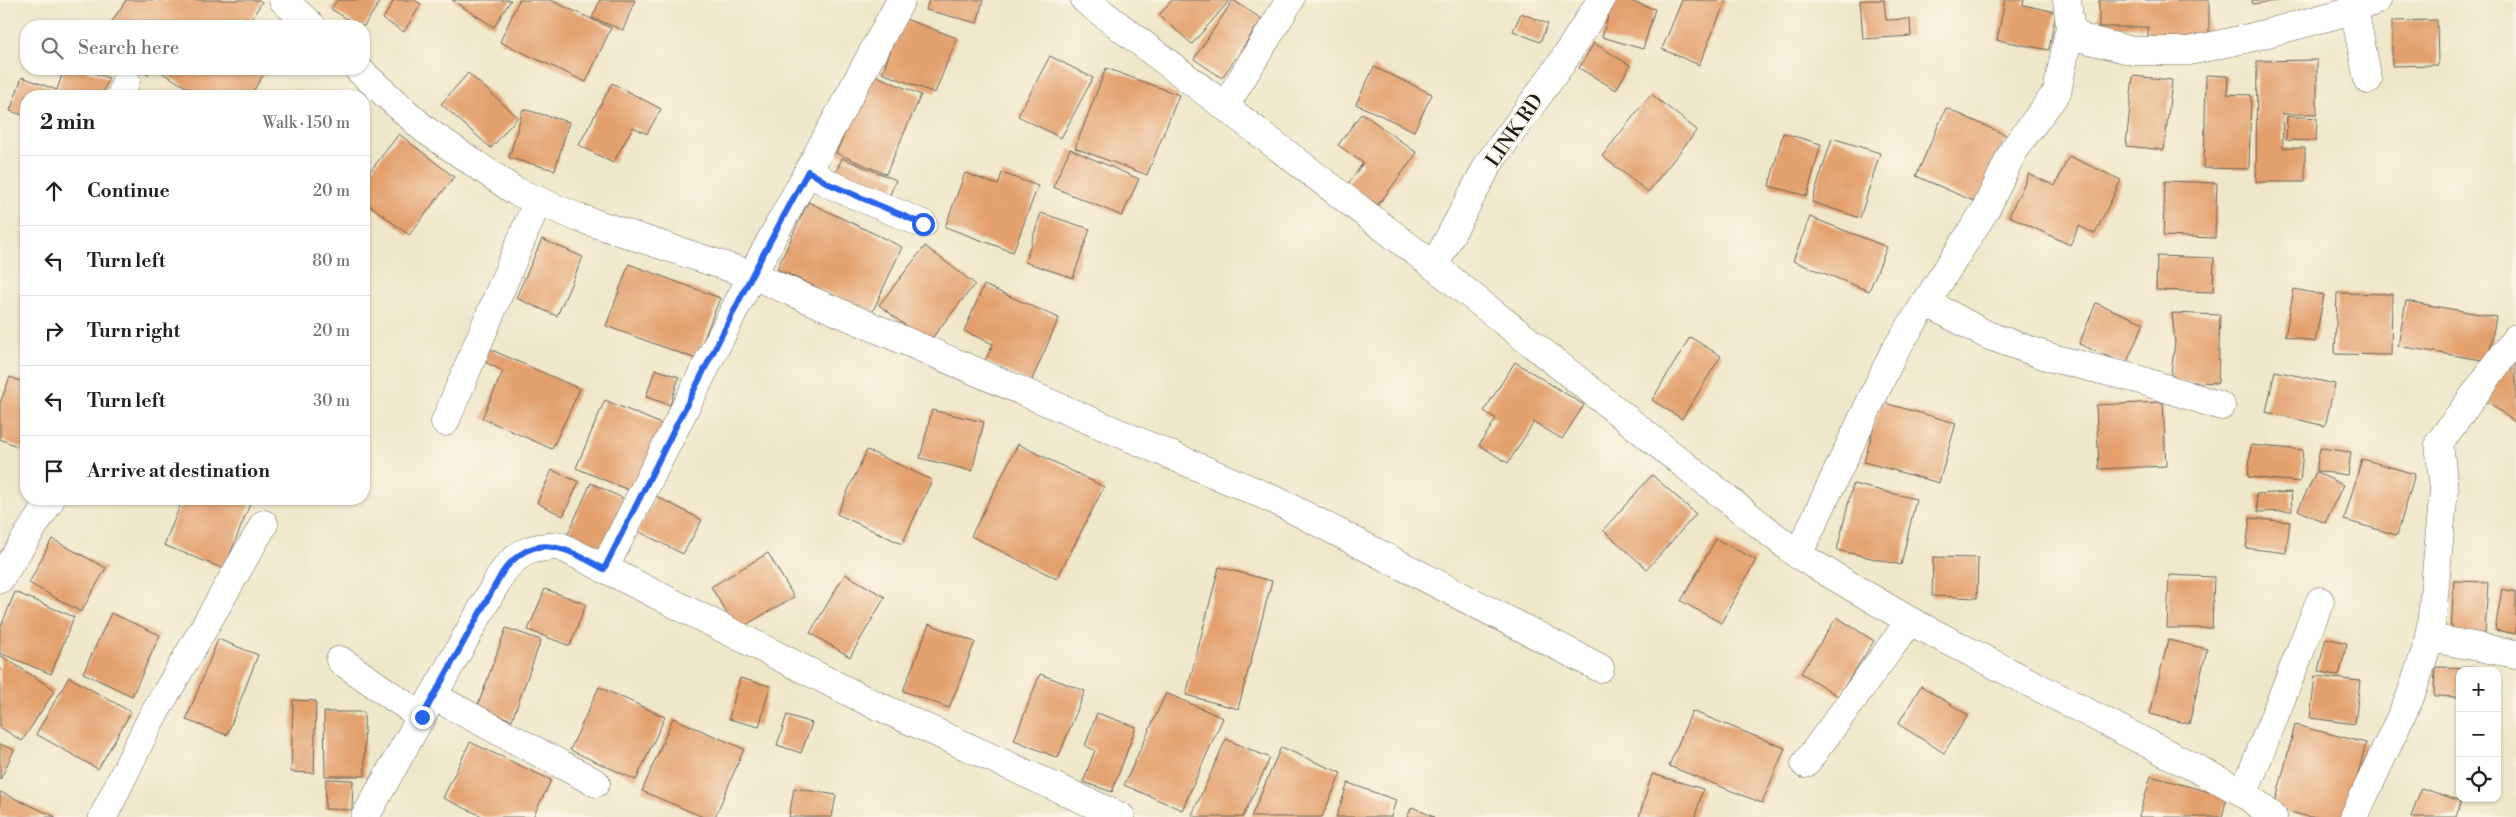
<!DOCTYPE html>
<html lang="en">
<head>
<meta charset="utf-8">
<style>
	:root { --surface:#fff; --page:#f6f6f6; --text:#202124; --muted:#757577; --line:#e0e0e0 }
	body { margin:0; font-family:"Libre Bodoni",serif; background:var(--page); color:var(--text) }
	.controls { position:absolute; right:15px; bottom:15px; display:grid; overflow:hidden; border-radius:10px; box-shadow:0 1px 4px #0004 }
	.controls button { width:45px; height:45px; display:grid; place-items:center; padding:0; border:0; border-bottom:1px solid var(--line); background:var(--surface); color:var(--text); font:25px sans-serif }
	.stop { position:absolute; width:15px; height:15px; margin:-11px; border:4px solid #2563eb; border-radius:50%; background:#fff }
	.stop.end { background:#2563eb; border-color:#fff; box-shadow:0 1px 5px #0008 }
	.list { margin:0; padding:0; list-style:none }
	h2 { display:flex; justify-content:space-between; align-items:center; height:65px; margin:0; padding:0 20px; font-size:21px }
	h2 small { font-size:16px; font-weight:400; color:var(--muted) }
	.list li { display:grid; grid-template-columns:32px 1fr auto; gap:15px; align-items:center; box-sizing:border-box; height:70px; padding:0 20px; border-top:1px solid var(--line) }
	.list b { display:block; font-size:19px; white-space:nowrap }
	.list em { font-size:16px; font-style:normal; color:var(--muted) }
	.icon { flex:none; width:28px; height:28px; fill:none; stroke:currentColor; stroke-width:2; stroke-linecap:round; stroke-linejoin:round }
	.map { position:relative; flex:none; width:2516px; height:817px; overflow:hidden }
	.search { position:absolute; background:var(--surface); box-shadow:0 1px 4px #0004; left:20px; top:20px; width:350px; height:55px; display:flex; align-items:center; gap:12px; box-sizing:border-box; padding:0 18px; border-radius:20px; color:var(--muted); font-size:19px }
	.panel { position:absolute; background:var(--surface); box-shadow:0 1px 4px #0004; left:20px; top:90px; width:350px; height:415px; border-radius:20px }
	.map>svg:first-child { display:block }
	.building { fill:#e3a06d }
	.lines { fill:none; stroke-linecap:round; stroke-linejoin:round }
	.minor-casing { stroke:#666359; stroke-width:29 }
	.minor { stroke:#fff; stroke-width:28 }
	.route { stroke:#2563eb; stroke-width:6 }
	.labels { text-anchor:middle; stroke-width:4; stroke-linejoin:round; paint-order:stroke }
	.street-label { font-size:20px; fill:#1c1c1c; stroke:#fcf5e5 }
</style>
</head>
<body>
<div class="map">
<svg width="2516" height="817" viewBox="0 0 2516 817">
	<rect width="100%" height="100%" fill="#fcf5e5"/>
	<filter id="ink" filterUnits="userSpaceOnUse"><feTurbulence type="fractalNoise" baseFrequency=".02" numOctaves="2"/><feDisplacementMap in="SourceGraphic" scale="10" xChannelSelector="R" yChannelSelector="G"/><feConvolveMatrix kernelMatrix="1 2 1 2 8 2 1 2 1" color-interpolation-filters="sRGB"/></filter>
	<filter id="wash" filterUnits="userSpaceOnUse"><feTurbulence type="fractalNoise" baseFrequency=".0096" numOctaves="4" result="noise"/><feDisplacementMap in="SourceGraphic" scale="20" xChannelSelector="R" yChannelSelector="G"/><feGaussianBlur stdDeviation="1.12" result="paint"/><feColorMatrix in="noise" values="0 0 0 0 0 0 0 0 0 0 0 0 0 0 0 0 0 1.4 0 .05"/><feComposite in="paint" operator="in"/></filter>
	<g filter="url(#wash)">
		<rect width="100%" height="100%" fill="#efe7c9"/>
		<g id="blocks">
			<g class="building">
				<path d="M126 0H259L262 2 247 26H109Z"/>
				<path d="M337 0H381L364 26H359L331 9Z"/>
				<path d="M394 0H414L421 4 404 32 383 19Z"/>
				<path d="M452 0H511L494 27Z"/>
				<path d="M519 0H550L611 28 586 82 500 42Z"/>
				<path d="M600 0H635L623 30 592 18Z"/>
				<path d="M929 0H983L977 23 926 10Z"/>
				<path d="M1172 0H1230L1192 44 1159 15Z"/>
				<path d="M1233 0 1262 19 1222 78 1194 59Z"/>
				<path d="M1613 0H1626L1655 9 1643 49 1602 37Z"/>
				<path d="M1682 0H1726L1699 65 1662 49Z"/>
				<path d="M1860 0H1884L1886 20 1910 19 1911 36 1863 39Z"/>
				<path d="M2005 0H2024L2023 5 2056 12 2049 50 1997 40Z"/>
				<path d="M2099 0H2209V44H2148V27H2099Z"/>
				<path d="M2252 0H2277V1L2253 4Z"/>
				<path d="M1521 13 1548 24 1540 42 1513 31Z"/>
				<path d="M903 18 957 38 935 93 882 73Z"/>
				<path d="M2437 20 2438 65 2392 66V21Z"/>
				<path d="M1594 43 1630 65 1616 90 1579 68Z"/>
				<path d="M1050 56 1093 78 1061 138 1018 116Z"/>
				<path d="M2317 60V114H2282L2283 148H2305V182H2256L2257 61Z"/>
				<path d="M1374 67 1432 94 1414 131 1356 104Z"/>
				<path d="M1106 68 1179 95 1147 175 1075 148Z"/>
				<path d="M64 69H82L109 78 102 96H26V116L10 111 22 77 57 90Z"/>
				<path d="M139 69H152L148 75Z"/>
				<path d="M156 69H267L250 96H201Z"/>
				<path d="M468 73 518 117 491 148 441 104Z"/>
				<path d="M872 74 921 95 886 174 836 153Z"/>
				<path d="M2206 75 2228 76 2227 94 2251 95 2249 169 2204 168Z"/>
				<path d="M2133 76 2172 80 2164 150 2126 146Z"/>
				<path d="M612 83 661 109 647 134 633 127 613 163 579 145Z"/>
				<path d="M1651 94 1697 130 1648 192 1602 156Z"/>
				<path d="M1946 108 2008 136 1978 203 1916 176Z"/>
				<path d="M523 109 569 122 555 170 509 158Z"/>
				<path d="M1362 113 1417 153 1378 205 1348 184 1363 163 1338 145Z"/>
				<path d="M2287 116 2317 118 2316 141 2286 140Z"/>
				<path d="M1783 133 1821 144 1807 196 1769 186Z"/>
				<path d="M399 134 454 177 409 235 364 201V179Z"/>
				<path d="M1832 138 1880 153 1860 218 1812 202Z"/>
				<path d="M1070 149 1139 179 1122 216 1053 187Z"/>
				<path d="M2069 156 2121 180 2095 234 2079 226 2070 245 2009 216 2029 174 2055 186Z"/>
				<path d="M842 158 896 180 887 202 833 180Z"/>
				<path d="M965 173 998 185 1002 173 1038 186 1013 252 945 227Z"/>
				<path d="M2165 181 2217 183 2215 238 2163 236Z"/>
				<path d="M808 202 902 247 872 313 777 269Z"/>
				<path d="M1041 213 1090 229 1073 278 1025 262Z"/>
				<path d="M1810 217 1887 247 1869 291 1793 261Z"/>
				<path d="M542 239 583 257 557 316 516 298Z"/>
				<path d="M925 246 975 284 928 343 879 305Z"/>
				<path d="M2157 256 2214 258 2213 292 2156 290Z"/>
				<path d="M629 264 720 298 696 359 606 326Z"/>
				<path d="M984 285 1059 318 1031 382 985 361 993 344 964 331Z"/>
				<path d="M2294 289 2324 295 2315 342 2285 336Z"/>
				<path d="M2337 293 2392 294 2391 355 2335 354Z"/>
				<path d="M2406 301 2496 317 2488 361 2398 346Z"/>
				<path d="M2096 303 2144 323 2126 364 2079 344Z"/>
				<path d="M2172 313 2220 315 2218 383 2170 381 2175 342Z"/>
				<path d="M1690 337 1721 356 1682 419 1652 400Z"/>
				<path d="M485 347 580 389 552 449 482 418 503 371 479 359Z"/>
				<path d="M2516 354V423L2483 398Z"/>
				<path d="M1515 362 1584 405 1562 439 1534 422 1508 463 1479 445 1496 419 1484 411Z"/>
				<path d="M655 369 679 377 670 405 646 397Z"/>
				<path d="M2275 371 2335 384 2325 426 2266 412Z"/>
				<path d="M10 377 26 383V450L0 439V403Z"/>
				<path d="M605 400 666 426 638 494 576 468Z"/>
				<path d="M1881 402 1956 423 1939 483 1864 462Z"/>
				<path d="M2163 402 2166 466 2099 469 2096 405Z"/>
				<path d="M932 410 984 422 972 471 920 458Z"/>
				<path d="M1018 444 1104 487 1057 579 971 536Z"/>
				<path d="M2251 445 2303 450 2300 482 2248 477Z"/>
				<path d="M2320 448 2351 452 2348 475 2316 471Z"/>
				<path d="M867 450 932 480 902 544 837 514Z"/>
				<path d="M2362 459 2415 474 2397 535 2344 520Z"/>
				<path d="M552 470 579 482 563 516 537 503Z"/>
				<path d="M2316 472 2343 485 2325 523 2298 510Z"/>
				<path d="M1652 475 1696 514 1647 569 1603 530Z"/>
				<path d="M591 483 631 502 606 554 567 536Z"/>
				<path d="M1853 484 1916 499 1901 565 1837 550Z"/>
				<path d="M2291 492 2292 511 2258 512 2256 494Z"/>
				<path d="M656 496 702 520 683 554 638 531Z"/>
				<path d="M183 499H252L224 569 164 545Z"/>
				<path d="M2250 518 2290 522 2286 553 2246 548Z"/>
				<path d="M52 539 106 568 81 612 29 583Z"/>
				<path d="M1716 539 1756 560 1721 623 1681 601Z"/>
				<path d="M768 553 794 597 737 630 711 587Z"/>
				<path d="M1933 557 1978 558 1977 598 1932 596Z"/>
				<path d="M1219 567 1272 581 1238 709 1186 695Z"/>
				<path d="M845 574 885 597 850 657 810 633Z"/>
				<path d="M2169 575 2214 577 2212 628H2167Z"/>
				<path d="M2454 581 2488 582 2485 634 2451 632Z"/>
				<path d="M545 589 586 604 570 646 528 630Z"/>
				<path d="M2502 589 2516 592V634L2495 630Z"/>
				<path d="M15 592 74 617 51 674 0 653V629Z"/>
				<path d="M111 613 160 635 132 696 83 673Z"/>
				<path d="M1837 617 1874 641 1838 696 1801 673Z"/>
				<path d="M929 624 975 642 949 708 903 691Z"/>
				<path d="M506 628 541 640 512 720 477 708Z"/>
				<path d="M2326 638 2347 643 2339 676 2318 671Z"/>
				<path d="M218 639 258 655 227 735 186 720Z"/>
				<path d="M2168 640 2207 649 2189 724 2150 714Z"/>
				<path d="M0 655 55 690 22 741 0 727Z"/>
				<path d="M2435 667 2481 668V671H2460V697L2434 696Z"/>
				<path d="M1040 674 1085 691 1058 758 1014 740Z"/>
				<path d="M2315 676 2360 681 2355 724 2310 718Z"/>
				<path d="M69 677 131 712 98 769 36 734Z"/>
				<path d="M740 678 770 686 759 727 729 719Z"/>
				<path d="M1921 686 1968 715 1944 753 1898 724Z"/>
				<path d="M599 687 665 717 636 780 570 750Z"/>
				<path d="M1166 693 1223 718 1182 810 1124 785Z"/>
				<path d="M293 700 316 701 314 773 291 772Z"/>
				<path d="M1692 711 1785 748 1762 803 1669 766Z"/>
				<path d="M324 712H364L365 776H325Z"/>
				<path d="M1097 713 1136 727 1112 792 1083 782 1095 750 1085 746Z"/>
				<path d="M787 715 812 723 801 753 777 745Z"/>
				<path d="M673 718 744 749 715 817H703L642 791Z"/>
				<path d="M2295 725 2366 743 2347 817H2309L2274 808Z"/>
				<path d="M1226 739 1270 758 1243 817H1197L1192 815Z"/>
				<path d="M470 742 551 780 533 817H484L443 798Z"/>
				<path d="M0 744 14 750 0 780Z"/>
				<path d="M1281 747 1341 773 1322 817H1251Z"/>
				<path d="M1652 774 1703 789 1695 817H1639Z"/>
				<path d="M2151 776 2227 797 2222 817H2139Z"/>
				<path d="M326 779 353 780 352 810 325 809Z"/>
				<path d="M1348 783 1396 800 1391 817H1336Z"/>
				<path d="M794 788 836 795 832 817H789Z"/>
				<path d="M2421 788 2461 801 2456 817H2411Z"/>
				<path d="M0 792 56 817H0Z"/>
				<path d="M1412 807 1434 817H1407Z"/>
			</g>
		</g>
	</g>
	<g filter="url(#ink)">
		<use href="#blocks" fill-opacity="0" stroke="#666359" stroke-width="1"/>
		<g class="lines">
			<g class="minor-casing">
				<g id="minor">
					<path d="M283 0 312 26"/>
					<path d="M1085 0 1434 266 1798 555 1910 621 2244 793 2273 817"/>
					<path d="M2067 0 2070 27 2081 38 2133 51H2189L2249 38 2346 12 2377 0"/>
					<path d="M2354 8 2368 80"/>
					<path d="M358 69 424 129 515 191 579 218 752 275 901 0"/>
					<path d="M121 96 126 80"/>
					<path d="M1225 106 1290 0"/>
					<path d="M808 171 829 184 923 224"/>
					<path d="M1434 266 1489 163 1561 64 1601 0"/>
					<path d="M1926 302 1987 335 2052 358 2137 379 2221 406"/>
					<path d="M445 422 538 200"/>
					<path d="M1798 555 1894 352 1986 209 2014 149 2057 92 2070 27"/>
					<path d="M604 569 752 275 1277 501 1600 668"/>
					<path d="M0 579 51 499"/>
					<path d="M2430 638 2516 654"/>
					<path d="M340 660 422 717"/>
					<path d="M433 696 596 783"/>
					<path d="M1805 764 1910 621"/>
					<path d="M2244 793 2320 601"/>
					<path d="M103 817 150 721 264 524"/>
					<path d="M365 817 502 573C519 550 532 547 560 546L865 700 1121 817"/>
					<path d="M2354 817 2410 697 2430 638 2444 489 2439 443 2516 338"/>
				</g>
			</g>
			<use href="#minor" class="minor"/>
		</g>
	</g>
	<g class="lines" filter="url(#ink)">
		<path class="route" d="M422 717 502 573C534 529 565 548 604 569L752 275 808 171 829 184 923 224"/>
	</g>
	<g class="labels">
		<g class="street-label">
			<text transform="translate(1514 130) rotate(-55)" y="7">LINK RD</text>
		</g>
	</g>
</svg>
<div class="controls">
<button>+</button>
<button>−</button>
<button><svg class="icon" aria-label="locate" viewBox="0 0 24 24"><circle cx="12" cy="12" r="6"/><path d="M12 2v4M12 18v4M2 12h4M18 12h4"/></svg></button>
</div>
<div class="stop" style="left:923px;top:224px"></div>
<div class="stop end" style="left:422px;top:717px"></div>
<div class="search"><svg class="icon" aria-label="search" viewBox="0 0 24 24"><circle cx="10" cy="10" r="6"/><path d="M15 15l6 6"/></svg>Search here</div>
<section class="panel">
<h2>2 min<small>Walk · 150 m</small></h2>
<ul class="list">
<li><svg class="icon" aria-label="ahead" viewBox="0 0 24 24"><path d="M12 20V5M6 11l6-6 6 6"/></svg><div><b>Continue</b></div><em>20 m</em></li>
<li><svg class="icon" aria-label="left" viewBox="0 0 24 24"><path d="M17 20v-9H6M10 6l-5 5 5 5"/></svg><div><b>Turn left</b></div><em>80 m</em></li>
<li><svg class="icon" aria-label="right" viewBox="0 0 24 24"><path d="M7 20v-9h11M14 6l5 5-5 5"/></svg><div><b>Turn right</b></div><em>20 m</em></li>
<li><svg class="icon" aria-label="left" viewBox="0 0 24 24"><path d="M17 20v-9H6M10 6l-5 5 5 5"/></svg><div><b>Turn left</b></div><em>30 m</em></li>
<li><svg class="icon" aria-label="arrive" viewBox="0 0 24 24"><path d="M6 21V4h12l-3 4 3 4H6"/></svg><div><b>Arrive at destination</b></div></li>
</ul>
</section>
</div>
</body>
</html>
